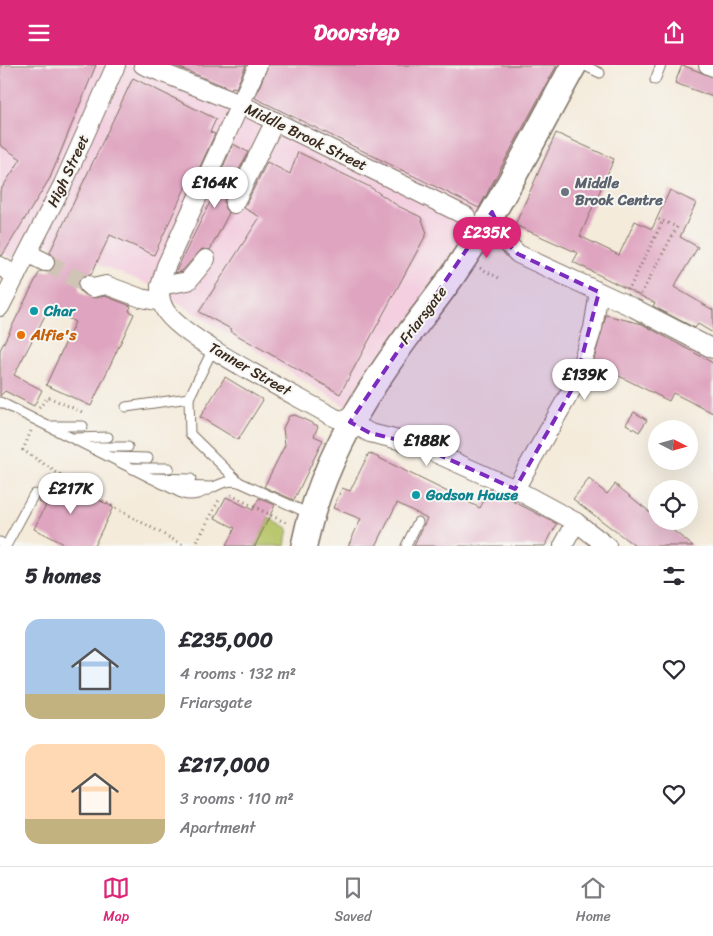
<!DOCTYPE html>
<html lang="en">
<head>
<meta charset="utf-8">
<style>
  :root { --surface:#fff; --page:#f7f7f7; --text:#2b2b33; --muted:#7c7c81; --line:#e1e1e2; --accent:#db2777 }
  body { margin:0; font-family:Sriracha,sans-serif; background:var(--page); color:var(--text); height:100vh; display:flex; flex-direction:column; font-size:19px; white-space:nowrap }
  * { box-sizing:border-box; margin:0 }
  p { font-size:16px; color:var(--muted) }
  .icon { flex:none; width:28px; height:28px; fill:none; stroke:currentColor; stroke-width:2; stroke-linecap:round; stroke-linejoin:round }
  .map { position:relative; height:481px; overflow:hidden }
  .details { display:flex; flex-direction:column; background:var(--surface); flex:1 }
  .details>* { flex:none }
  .needle { width:32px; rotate:96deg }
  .tools { position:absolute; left:648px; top:355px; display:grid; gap:10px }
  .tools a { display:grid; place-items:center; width:50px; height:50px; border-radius:50%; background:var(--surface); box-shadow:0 5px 20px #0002; font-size:25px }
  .price { position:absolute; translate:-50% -42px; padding:0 11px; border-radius:18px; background:#fff; color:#222; font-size:16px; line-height:32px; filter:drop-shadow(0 1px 2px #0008) }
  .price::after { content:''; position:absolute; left:50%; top:30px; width:15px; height:11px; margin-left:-8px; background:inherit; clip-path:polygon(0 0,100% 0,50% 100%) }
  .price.selected { background:var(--accent); color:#fff }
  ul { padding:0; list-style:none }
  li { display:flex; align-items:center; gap:15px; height:125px; padding:0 25px }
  li span { display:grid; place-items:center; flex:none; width:140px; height:100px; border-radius:15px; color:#555 }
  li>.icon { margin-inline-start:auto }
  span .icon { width:60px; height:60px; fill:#fffc; stroke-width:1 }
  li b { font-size:21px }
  h2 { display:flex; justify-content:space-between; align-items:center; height:60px; padding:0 25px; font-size:21px }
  header { display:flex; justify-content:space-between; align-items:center; height:65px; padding:0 25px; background:var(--accent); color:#fff; font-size:22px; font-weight:800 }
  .tabs { display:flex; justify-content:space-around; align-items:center; height:70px; border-top:1px solid var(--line); background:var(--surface); font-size:14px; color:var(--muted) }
  .tabs a { display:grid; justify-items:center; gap:2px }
  .tabs .selected { color:var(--accent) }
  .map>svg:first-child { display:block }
</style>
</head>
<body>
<header><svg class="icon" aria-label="menu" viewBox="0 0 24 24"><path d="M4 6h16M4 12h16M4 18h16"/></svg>Doorstep<svg class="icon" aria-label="share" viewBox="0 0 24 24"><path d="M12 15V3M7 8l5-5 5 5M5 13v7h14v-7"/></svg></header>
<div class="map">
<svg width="713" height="481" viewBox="0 0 713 481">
  <rect width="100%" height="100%" fill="#f6f6f2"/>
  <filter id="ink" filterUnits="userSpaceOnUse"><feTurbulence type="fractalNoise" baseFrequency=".02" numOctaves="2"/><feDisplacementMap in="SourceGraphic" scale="10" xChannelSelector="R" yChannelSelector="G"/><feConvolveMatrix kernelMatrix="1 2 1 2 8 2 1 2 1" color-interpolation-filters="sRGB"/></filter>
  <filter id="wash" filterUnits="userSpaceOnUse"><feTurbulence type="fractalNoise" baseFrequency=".0096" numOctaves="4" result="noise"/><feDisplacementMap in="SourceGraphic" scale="20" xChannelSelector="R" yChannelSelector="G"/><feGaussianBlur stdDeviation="1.12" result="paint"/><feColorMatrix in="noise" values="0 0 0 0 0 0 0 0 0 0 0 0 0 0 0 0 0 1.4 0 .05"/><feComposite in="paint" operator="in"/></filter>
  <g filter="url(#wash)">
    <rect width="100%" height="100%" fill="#f4ebdb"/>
    <path fill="#f3cfdf" d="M0 0H558L484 147 350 344 148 219 28 171 13 194 0 186Z"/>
    <path fill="#b4c264" stroke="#787641" d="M269 453 288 464 285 481H255Z"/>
    <g id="blocks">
      <g fill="#dfa5c0">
        <path d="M0 0H96L50 113 2 191 0 190V126L21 94 0 80Z"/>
        <path d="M173 0H246L236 23 232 22 231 24Z"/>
        <path d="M268 0H557L479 143 255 33Z"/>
        <path d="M682 0 713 12V32L675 18Z"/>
        <path d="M133 13 216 54 210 67 215 69 197 108 193 106 154 190 110 170 91 210 83 211 79 215V225L83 229 95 233 105 231 131 241 129 246 134 249 91 341 46 320 75 257 49 243 14 310 42 325 34 341 5 326 0 331V285L40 206H50L55 201 54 192 50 187Z"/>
        <path d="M556 68 614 94 580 171 596 179 619 190 635 156 652 164 670 125 696 138 680 172 698 182 674 222 713 245V268L698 259 695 263 653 241 655 238 573 197 578 188 515 160Z"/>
        <path d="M233 79 248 87 224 135 225 144 229 148 210 185 202 184 182 206 175 208 219 119 216 118Z"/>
        <path d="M298 87 370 122 398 141 421 152 427 168 340 329 230 266 231 264 199 247 260 152 244 143 267 97 290 109Z"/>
        <path d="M606 250 642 259 713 298V348L673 328 669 336 593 298Z"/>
        <path d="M225 312 263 335 238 375 200 352Z"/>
        <path d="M634 347 647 355 639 367 626 359Z"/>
        <path d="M295 350 318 361 314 371 323 375 294 435 264 422 285 380 283 363 289 351Z"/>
        <path d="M369 388 480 443 490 424 557 459 545 481H414L427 453 397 438 376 481H348L361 454 333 443 342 423 350 426Z"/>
        <path d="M50 411 113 442 94 481H67L34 464 46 440 38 436Z"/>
        <path d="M589 414 607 429 615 419 656 452V456H661L693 481H635L573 434Z"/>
        <path d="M226 432 253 445 259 433 275 440 255 481H226L235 463 215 453Z"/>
      </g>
    </g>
  </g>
  <g filter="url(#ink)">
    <use href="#blocks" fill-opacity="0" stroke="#7c6e60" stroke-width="1"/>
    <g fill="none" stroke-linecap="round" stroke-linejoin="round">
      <path stroke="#cfc4b5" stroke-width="18" stroke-dasharray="18 9" stroke-linecap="butt" d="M45 197 88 220"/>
      <defs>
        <g id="lane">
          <path d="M583 0 600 8"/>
          <path d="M655 15 661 0"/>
          <path d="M213 284 189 333 190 369 239 417"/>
          <path d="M0 337 183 429C204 435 218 412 239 417L310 449"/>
          <path d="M126 342 189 333"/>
          <path d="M50 361H83"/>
          <path d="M74 373 108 372"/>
          <path d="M92 382H128"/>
          <path d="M111 392 148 393"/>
          <path d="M132 403H169"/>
          <path d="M152 413 191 414"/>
          <path d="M168 421 213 422"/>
          <path d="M0 477 6 481 34 429"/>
          <path d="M406 481 418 457"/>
        </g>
        <g id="street">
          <path d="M143 0 240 39 466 151"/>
          <path d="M258 0 166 201C161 217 156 229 165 245 181 274 301 333 335 353L350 357 370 368 415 379 515 424 576 457 607 481"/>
          <path d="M708 0 713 2"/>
          <path d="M234 139 275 56"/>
          <path d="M492 147 507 178 518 189 634 243 713 284"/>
          <path d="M29 189 45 197"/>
          <path d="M0 201 16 211"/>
          <path d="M88 220 93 223 106 220 141 233 161 237"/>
          <path d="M160 221 188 216 206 194"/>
          <path d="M0 242 63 119 116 0"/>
          <path d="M515 424 575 319 593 263 599 227"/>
          <path d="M563 481 576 457"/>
        </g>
        <path id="secondary" d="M304 481C318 410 355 345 396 287 415 259 438 233 457 204 501 140 536 68 574 0"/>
      </defs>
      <use href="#lane" stroke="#7c6e60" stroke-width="11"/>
      <use href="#street" stroke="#7c6e60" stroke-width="20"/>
      <use href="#secondary" stroke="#7c6e60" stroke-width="28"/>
      <g stroke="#7c6e60" stroke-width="3" stroke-dasharray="1 4" stroke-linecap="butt">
        <path d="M480 203 499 213"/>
        <path d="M630 222 663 156"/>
        <path d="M641 229 677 162 658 154"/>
        <path d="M39 343 48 332 82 347"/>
        <path d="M31 366 23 385 84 426 185 481"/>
        <path d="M231 430 288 459"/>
        <path d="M195 481 220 433"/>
      </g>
      <use href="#lane" stroke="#fff" stroke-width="9"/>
      <use href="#street" stroke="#fff" stroke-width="18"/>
      <use href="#secondary" stroke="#fff" stroke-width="25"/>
    </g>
  </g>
  <path fill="#7b2cbf" fill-opacity="0.2" stroke="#7b2cbf" stroke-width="4" stroke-dasharray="10 6" stroke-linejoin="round" d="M492 147 507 178 518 189 599 227 575 319 515 424 415 379 370 368 350 357Z"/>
  <circle fill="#6b7280" stroke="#f6f6f2" stroke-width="2" cx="565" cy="127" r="5"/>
  <g fill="#0f9aa8" stroke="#f6f6f2" stroke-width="2">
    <circle cx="34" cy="246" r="5"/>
    <circle cx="416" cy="430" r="5"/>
  </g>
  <circle fill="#e8710a" stroke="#f6f6f2" stroke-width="2" cx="21" cy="270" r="5"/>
  <g text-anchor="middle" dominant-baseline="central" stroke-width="4" stroke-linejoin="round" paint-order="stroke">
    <g font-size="15" fill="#3b2a1e" stroke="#f6f6f2">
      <text transform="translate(306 72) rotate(26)">Middle Brook Street</text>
      <text transform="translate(68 106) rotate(-65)">High Street</text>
      <text transform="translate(423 250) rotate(-53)">Friarsgate</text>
      <text transform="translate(250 304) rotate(30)">Tanner Street</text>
    </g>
    <g font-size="15" font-weight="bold" fill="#5b616d" stroke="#f6f6f2" text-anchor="start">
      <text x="575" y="118">Middle<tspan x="575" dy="17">Brook Centre</tspan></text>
    </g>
    <g font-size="15" font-weight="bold" fill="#0d838f" stroke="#f6f6f2" text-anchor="start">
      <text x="44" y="246">Char</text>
      <text x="426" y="430">Godson House</text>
    </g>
    <g font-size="15" font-weight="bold" fill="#c56008" stroke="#f6f6f2" text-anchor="start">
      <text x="31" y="270">Alfie's</text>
    </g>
  </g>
</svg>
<div class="tools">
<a><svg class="needle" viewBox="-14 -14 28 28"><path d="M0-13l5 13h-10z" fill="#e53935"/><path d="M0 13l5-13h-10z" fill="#7c7c81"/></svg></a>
<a><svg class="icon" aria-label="locate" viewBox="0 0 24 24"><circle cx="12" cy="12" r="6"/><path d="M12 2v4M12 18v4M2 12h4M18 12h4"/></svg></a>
</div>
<b class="price" style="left:215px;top:144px">£164K</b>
<b class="price selected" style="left:487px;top:194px">£235K</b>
<b class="price" style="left:585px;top:336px">£139K</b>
<b class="price" style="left:427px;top:402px">£188K</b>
<b class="price" style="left:71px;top:450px">£217K</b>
</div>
<section class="details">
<h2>5 homes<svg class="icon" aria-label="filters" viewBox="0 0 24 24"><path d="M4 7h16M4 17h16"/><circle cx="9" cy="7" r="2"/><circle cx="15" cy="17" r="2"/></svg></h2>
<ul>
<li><span style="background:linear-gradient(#a9c7e8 75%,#c2b280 0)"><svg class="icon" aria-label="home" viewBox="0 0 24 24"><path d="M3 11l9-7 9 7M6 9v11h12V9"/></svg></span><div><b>£235,000</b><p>4 rooms · 132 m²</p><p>Friarsgate</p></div><svg class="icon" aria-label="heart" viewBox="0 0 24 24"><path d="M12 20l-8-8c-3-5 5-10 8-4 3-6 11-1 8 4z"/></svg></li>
<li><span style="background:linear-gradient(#ffd9b3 75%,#c2b280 0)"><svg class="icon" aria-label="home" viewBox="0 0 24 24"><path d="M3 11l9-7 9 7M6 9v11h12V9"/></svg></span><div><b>£217,000</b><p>3 rooms · 110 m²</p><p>Apartment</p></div><svg class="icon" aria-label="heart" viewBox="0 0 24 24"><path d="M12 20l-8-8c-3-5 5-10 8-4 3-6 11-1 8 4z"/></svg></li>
</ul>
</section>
<nav class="tabs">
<a class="selected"><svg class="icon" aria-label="map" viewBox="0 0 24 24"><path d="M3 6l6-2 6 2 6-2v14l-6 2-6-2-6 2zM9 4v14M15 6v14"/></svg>Map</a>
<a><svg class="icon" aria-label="saved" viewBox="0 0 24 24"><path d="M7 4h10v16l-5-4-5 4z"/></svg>Saved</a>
<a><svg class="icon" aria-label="home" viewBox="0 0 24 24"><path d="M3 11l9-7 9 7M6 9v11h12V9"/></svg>Home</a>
</nav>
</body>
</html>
